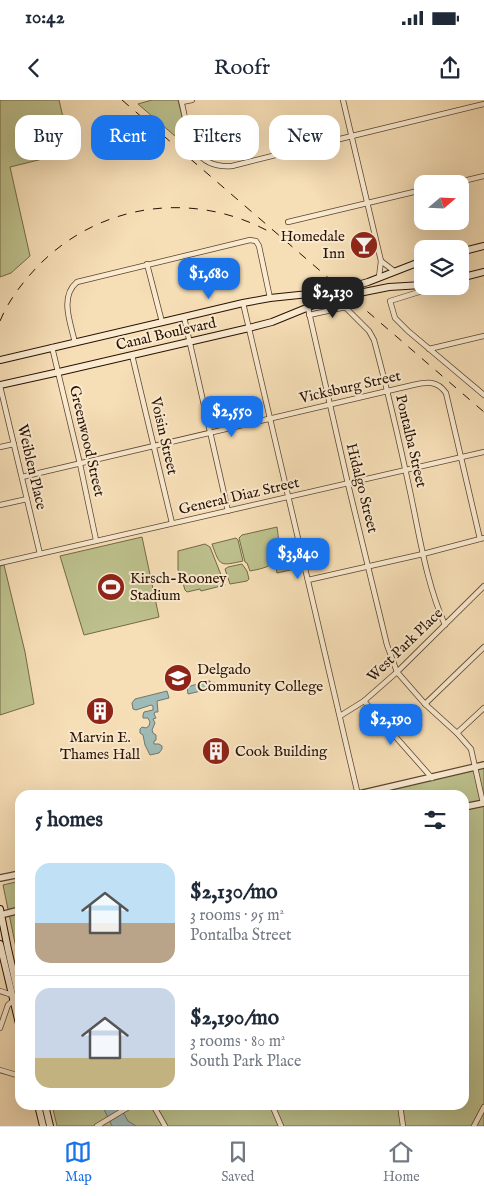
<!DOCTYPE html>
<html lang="en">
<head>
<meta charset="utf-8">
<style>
  :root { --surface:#fff; --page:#f2f2f3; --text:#1f2937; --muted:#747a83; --line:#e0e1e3; --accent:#1a73e8 }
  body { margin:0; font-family:"IM FELL English",serif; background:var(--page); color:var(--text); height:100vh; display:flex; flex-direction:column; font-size:19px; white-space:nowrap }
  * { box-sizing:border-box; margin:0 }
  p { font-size:16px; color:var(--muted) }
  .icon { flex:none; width:28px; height:28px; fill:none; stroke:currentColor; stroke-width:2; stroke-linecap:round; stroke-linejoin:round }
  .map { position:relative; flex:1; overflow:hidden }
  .panel { position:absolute; left:15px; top:690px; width:454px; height:320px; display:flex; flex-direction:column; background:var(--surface); border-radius:15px; box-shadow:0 5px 20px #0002 }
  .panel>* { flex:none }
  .banner { position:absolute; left:15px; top:15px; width:455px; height:45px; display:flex; gap:10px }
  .needle { width:32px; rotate:71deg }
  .fabs { position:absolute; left:414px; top:75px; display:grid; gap:10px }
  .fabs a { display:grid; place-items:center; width:55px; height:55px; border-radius:10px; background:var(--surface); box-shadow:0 5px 20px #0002; font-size:25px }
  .price { position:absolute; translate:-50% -42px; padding:0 11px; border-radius:10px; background:var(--accent); color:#fff; font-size:16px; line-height:32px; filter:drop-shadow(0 1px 2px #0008) }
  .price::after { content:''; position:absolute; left:50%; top:30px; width:15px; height:11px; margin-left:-8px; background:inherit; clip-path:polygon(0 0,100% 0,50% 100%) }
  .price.current { background:#222; color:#fff }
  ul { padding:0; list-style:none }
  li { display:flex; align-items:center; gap:15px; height:125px; padding:0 20px }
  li+li { border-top:1px solid var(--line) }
  li span { display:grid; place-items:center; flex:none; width:140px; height:100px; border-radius:15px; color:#555 }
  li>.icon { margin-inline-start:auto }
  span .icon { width:60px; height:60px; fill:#fffc; stroke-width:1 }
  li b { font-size:21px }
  h2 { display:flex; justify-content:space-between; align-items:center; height:60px; padding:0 20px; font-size:21px }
  .tag { padding:0 18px; border-radius:15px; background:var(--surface); box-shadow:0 5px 20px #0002; font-size:18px; line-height:45px }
  .tag.current { background:var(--accent); color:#fff }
  .status { display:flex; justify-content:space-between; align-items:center; height:35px; padding:0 25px; background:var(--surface); direction:ltr }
  .status svg { height:14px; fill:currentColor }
  header { display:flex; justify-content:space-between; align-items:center; height:65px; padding:0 20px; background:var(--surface); font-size:22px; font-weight:600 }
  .tabs { display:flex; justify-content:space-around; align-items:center; height:70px; border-top:1px solid var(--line); background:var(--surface); font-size:14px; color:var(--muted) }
  .tabs a { display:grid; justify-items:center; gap:2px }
  .tabs .current { color:var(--accent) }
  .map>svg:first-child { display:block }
</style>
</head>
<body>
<div class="status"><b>10:42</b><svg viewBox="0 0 49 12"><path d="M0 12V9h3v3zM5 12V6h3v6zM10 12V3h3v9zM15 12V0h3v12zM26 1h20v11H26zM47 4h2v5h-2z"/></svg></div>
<header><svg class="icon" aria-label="back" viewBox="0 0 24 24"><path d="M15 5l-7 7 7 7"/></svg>Roofr<svg class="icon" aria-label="share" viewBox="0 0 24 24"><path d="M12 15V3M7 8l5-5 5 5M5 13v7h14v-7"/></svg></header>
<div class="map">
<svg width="484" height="1026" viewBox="0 0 484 1026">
  <rect width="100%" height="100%" fill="#f6deb6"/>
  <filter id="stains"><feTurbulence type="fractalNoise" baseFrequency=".004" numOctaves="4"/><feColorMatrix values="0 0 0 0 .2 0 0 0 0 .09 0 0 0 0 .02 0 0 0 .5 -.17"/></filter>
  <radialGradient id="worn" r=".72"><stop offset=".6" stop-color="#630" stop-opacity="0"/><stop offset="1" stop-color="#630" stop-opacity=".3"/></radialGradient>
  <g fill="#bdc18d" stroke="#746948">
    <path d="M0 0H59L71 52 10 67 30 156 11 173 0 177Z"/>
    <path d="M152 0H178L190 49 138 4Z"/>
    <path d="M277 427C279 441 282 460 266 467 261 469 255 470 250 471L247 463 245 462 239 438 242 435Z"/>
    <path d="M142 437 159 517 84 535 60 456Z"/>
    <path d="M236 438 238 440 243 461C220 466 220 467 212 444Z"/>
    <path d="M205 444 210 447 225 485 201 491 200 489 187 492 185 490 180 473 178 470V451Z"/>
    <path d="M293 458 295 469 277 473 275 462Z"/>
    <path d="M242 464 247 471 249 479 247 481 230 484 225 469 228 467Z"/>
    <path d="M4 465 25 552 34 604 0 615V466Z"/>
    <path d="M484 665V1026H57L52 1005H464V695H363Z"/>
    <path d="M20 781V867L3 785Z"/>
  </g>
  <g fill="#9fbbb7" stroke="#70776f">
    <path d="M208 581H210L211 583H215V585L210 589 188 594 187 587Z"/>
    <path d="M167 591 169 598 157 601 158 612H155L154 614 156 618 153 619 155 623 152 630 153 633 156 635V640L154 641V644H159L162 646V649L159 653 150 655 145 645 143 635 140 633V629L142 627 146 628 149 626 150 622 148 618H143V615L144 612 153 610V606L151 605 136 610 133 609 132 603 135 599Z"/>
    <path d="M102 1005H119L128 1021 136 1026H112Z"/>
  </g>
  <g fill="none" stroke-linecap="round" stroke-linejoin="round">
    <defs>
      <g id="minor">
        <path d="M181 0C189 31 189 69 232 66L352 36 484 4"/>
        <path d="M343 0 381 161 379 177"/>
        <path d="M182 2 192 0"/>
        <path d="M451 84 484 76"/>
        <path d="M288 122 422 90"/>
        <path d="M381 161 394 171"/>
        <path d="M147 164 162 222"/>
        <path d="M424 186 419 192 390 201 395 218 408 231 484 295"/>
        <path d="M243 203 358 695"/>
        <path d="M308 208 348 384 387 545 397 572 425 604 457 633 471 649 483 703"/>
        <path d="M309 215 341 208H346L369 231 374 240C388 292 400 344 411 396 420 439 427 485 445 525"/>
        <path d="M184 217 228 411"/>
        <path d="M75 243C71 224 59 197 77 182L250 140 256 141 259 146 270 198"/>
        <path d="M52 247 80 364 96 440"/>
        <path d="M429 249 484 236"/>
        <path d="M132 255 172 423"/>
        <path d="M0 286 40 454"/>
        <path d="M0 347 14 344"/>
        <path d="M22 377 413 285C427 282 437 280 446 293L480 439"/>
        <path d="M0 405 27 399"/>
        <path d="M0 463 484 352"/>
        <path d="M308 480 423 454 484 438"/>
        <path d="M364 601 432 678"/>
        <path d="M425 604 484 547"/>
        <path d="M340 616 364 601 397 572 484 486"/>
        <path d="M457 633 484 608"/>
        <path d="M0 891 12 895"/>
        <path d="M0 928 8 905 15 899"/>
        <path d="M0 970 20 976"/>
        <path d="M153 1005 165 1026"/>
        <path d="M272 1005 281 1026"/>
        <path d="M400 1005 403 1026"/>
        <path d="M97 1026 132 1005"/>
        <path d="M474 1026 484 1007"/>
      </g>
      <g id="tertiary">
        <path d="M355 695 484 665"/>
        <path d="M464 707 484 703"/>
        <path d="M0 778 20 774"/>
        <path d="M0 815 20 810"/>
      </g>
      <g id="secondary">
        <path d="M460 152 484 146"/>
        <path d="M460 178 484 172"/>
        <path d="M0 260 184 217 243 203 270 198 328 192 351 187 368 182 422 161"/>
        <path d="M0 285 59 272 249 228 272 222 326 200 344 196 389 187 422 185"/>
        <path d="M0 809 8 849 20 902"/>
        <path d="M0 844 20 928"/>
        <path d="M38 1005 43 1026"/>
        <path d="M45 1005 50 1026"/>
      </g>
    </defs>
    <use href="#minor" stroke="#5d442f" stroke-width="6"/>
    <use href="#tertiary" stroke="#5d442f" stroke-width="8"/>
    <use href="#secondary" stroke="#2a1102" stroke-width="8"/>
    <use href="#minor" stroke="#f9ead0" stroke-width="4.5"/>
    <use href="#tertiary" stroke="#f9ead0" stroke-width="5.5"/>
    <use href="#secondary" stroke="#f9ead0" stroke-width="6"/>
    <g stroke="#2a1102" stroke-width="1" stroke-dasharray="9 9" stroke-linecap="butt">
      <path d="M122 0 484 312"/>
      <path d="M0 221C9 199 25 179 42 162 103 103 193 91 268 131"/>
    </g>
  </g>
  <defs>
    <symbol id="bar-disc" viewBox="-11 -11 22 22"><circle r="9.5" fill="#8f2418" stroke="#f9ead0"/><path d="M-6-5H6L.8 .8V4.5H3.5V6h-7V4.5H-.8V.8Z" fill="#fff"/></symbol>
    <symbol id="stadium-disc" viewBox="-11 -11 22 22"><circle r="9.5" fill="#8f2418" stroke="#f9ead0"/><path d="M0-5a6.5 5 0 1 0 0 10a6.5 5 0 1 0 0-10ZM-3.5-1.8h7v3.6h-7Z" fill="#fff"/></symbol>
    <symbol id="university-disc" viewBox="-11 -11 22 22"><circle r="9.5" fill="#8f2418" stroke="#f9ead0"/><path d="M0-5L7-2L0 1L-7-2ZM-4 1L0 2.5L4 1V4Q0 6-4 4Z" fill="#fff"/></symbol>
    <symbol id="building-disc" viewBox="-11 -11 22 22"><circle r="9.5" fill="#8f2418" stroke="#f9ead0"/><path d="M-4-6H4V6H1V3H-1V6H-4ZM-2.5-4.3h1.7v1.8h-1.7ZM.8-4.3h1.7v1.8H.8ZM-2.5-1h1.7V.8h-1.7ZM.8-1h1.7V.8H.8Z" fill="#fff"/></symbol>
  </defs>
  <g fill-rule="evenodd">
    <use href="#bar-disc" x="348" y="129" width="32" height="32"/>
    <use href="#stadium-disc" x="95" y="471" width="32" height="32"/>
    <use href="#university-disc" x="162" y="562" width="32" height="32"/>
    <use href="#building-disc" x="84" y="595" width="32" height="32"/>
    <use href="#building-disc" x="200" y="635" width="32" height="32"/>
  </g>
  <g text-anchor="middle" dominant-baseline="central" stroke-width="4" stroke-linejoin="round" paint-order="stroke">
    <g font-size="15" fill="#2a1102" stroke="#f9ead0" text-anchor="start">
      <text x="345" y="136" text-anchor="end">Homedale<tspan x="345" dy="17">Inn</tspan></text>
      <text x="130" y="478">Kirsch-Rooney<tspan x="130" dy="17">Stadium</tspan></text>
      <text x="197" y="569">Delgado<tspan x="197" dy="17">Community College</tspan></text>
      <text x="100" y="637" text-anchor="middle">Marvin E.<tspan x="100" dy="17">Thames Hall</tspan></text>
      <text x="235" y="651">Cook Building</text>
    </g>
    <g font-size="15" fill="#2a1102" stroke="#f9ead0">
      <text transform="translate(166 234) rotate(-13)">Canal Boulevard</text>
      <text transform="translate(350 287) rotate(-13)">Vicksburg Street</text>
      <text transform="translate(164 336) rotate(77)">Voisin Street</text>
      <text transform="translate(87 341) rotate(77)">Greenwood Street</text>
      <text transform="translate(411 341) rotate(77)">Pontalba Street</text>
      <text transform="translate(32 367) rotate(77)">Weiblen Place</text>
      <text transform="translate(362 388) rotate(76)">Hidalgo Street</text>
      <text transform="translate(239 396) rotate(-13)">General Diaz Street</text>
      <text transform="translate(405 545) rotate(-44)">West Park Place</text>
    </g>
  </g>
  <rect width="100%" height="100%" filter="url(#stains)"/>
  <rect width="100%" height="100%" fill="url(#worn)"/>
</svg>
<div class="fabs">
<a><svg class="needle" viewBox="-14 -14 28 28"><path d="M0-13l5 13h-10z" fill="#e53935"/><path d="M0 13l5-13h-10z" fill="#747a83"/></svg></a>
<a><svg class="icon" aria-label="layers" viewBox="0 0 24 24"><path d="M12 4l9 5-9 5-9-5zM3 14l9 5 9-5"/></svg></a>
</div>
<b class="price" style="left:209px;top:200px">$1,680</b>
<b class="price current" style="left:333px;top:219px">$2,130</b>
<b class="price" style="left:232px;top:338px">$2,550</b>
<b class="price" style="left:298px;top:480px">$3,840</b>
<b class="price" style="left:391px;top:646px">$2,190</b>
<div class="banner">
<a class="tag">Buy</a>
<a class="tag current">Rent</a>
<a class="tag">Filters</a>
<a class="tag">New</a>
</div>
<section class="panel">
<h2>5 homes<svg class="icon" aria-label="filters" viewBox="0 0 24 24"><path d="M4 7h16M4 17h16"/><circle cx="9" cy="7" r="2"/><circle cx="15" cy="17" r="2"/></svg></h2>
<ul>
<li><span style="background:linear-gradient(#bfe0f5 60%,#b9a48a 0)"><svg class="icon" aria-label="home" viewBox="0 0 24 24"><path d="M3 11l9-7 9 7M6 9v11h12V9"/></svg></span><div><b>$2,130/mo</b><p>3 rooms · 95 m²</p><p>Pontalba Street</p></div></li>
<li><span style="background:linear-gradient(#c9d6e8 70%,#c2b280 0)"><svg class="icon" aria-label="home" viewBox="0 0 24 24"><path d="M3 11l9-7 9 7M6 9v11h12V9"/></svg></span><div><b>$2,190/mo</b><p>3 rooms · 80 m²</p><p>South Park Place</p></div></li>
</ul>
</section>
</div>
<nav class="tabs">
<a class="current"><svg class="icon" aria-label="map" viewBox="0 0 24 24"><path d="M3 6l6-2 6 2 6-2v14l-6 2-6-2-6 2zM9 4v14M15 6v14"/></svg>Map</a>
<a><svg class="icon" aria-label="saved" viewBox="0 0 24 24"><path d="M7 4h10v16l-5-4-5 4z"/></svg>Saved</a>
<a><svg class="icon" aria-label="home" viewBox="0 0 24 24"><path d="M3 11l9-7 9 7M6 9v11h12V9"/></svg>Home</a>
</nav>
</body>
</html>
